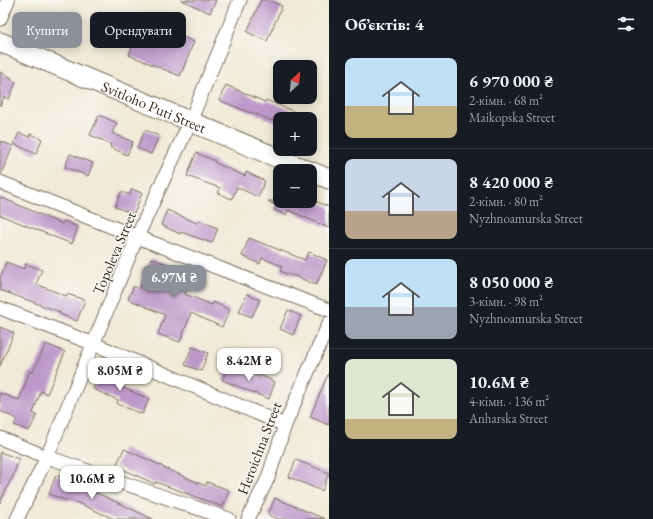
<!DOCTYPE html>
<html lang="uk">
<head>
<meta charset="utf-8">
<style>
  :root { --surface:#171b24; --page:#242831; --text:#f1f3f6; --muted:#9ea1a6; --line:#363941; --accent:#8c9099 }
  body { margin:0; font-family:"EB Garamond",serif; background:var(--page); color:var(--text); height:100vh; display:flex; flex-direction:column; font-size:15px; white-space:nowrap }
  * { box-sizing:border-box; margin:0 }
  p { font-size:13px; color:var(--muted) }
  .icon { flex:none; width:22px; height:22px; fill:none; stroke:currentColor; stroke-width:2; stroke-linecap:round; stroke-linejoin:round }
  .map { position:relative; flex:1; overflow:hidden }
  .panel { display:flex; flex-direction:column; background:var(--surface); width:324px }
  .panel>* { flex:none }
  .top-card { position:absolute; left:12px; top:12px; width:257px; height:36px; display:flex; gap:8px }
  .needle { width:26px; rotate:26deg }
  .controls { position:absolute; left:273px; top:60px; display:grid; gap:8px }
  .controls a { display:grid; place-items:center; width:44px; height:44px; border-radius:8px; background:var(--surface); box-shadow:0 2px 10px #0003; font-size:20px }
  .price { position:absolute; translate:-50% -34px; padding:0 9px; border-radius:8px; background:#fff; color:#222; font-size:13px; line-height:26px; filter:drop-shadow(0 1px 2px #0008) }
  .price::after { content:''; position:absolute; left:50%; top:24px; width:12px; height:9px; margin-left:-6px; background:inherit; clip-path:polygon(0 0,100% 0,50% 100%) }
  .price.active { background:var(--accent); color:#fff }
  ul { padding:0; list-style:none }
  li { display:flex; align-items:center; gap:12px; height:100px; padding:0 16px }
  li+li { border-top:1px solid var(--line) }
  li span { display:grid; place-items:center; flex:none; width:112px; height:80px; border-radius:8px; color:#555 }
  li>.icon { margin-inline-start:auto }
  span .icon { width:48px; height:48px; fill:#fffc; stroke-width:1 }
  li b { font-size:17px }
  h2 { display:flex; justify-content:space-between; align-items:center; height:48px; padding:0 16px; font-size:17px }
  .tag { padding:0 14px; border-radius:8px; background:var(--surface); box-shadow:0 2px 10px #0003; font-size:14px; line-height:36px }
  .tag.active { background:var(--accent); color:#fff }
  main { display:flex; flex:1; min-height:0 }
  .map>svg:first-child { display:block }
</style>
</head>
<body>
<main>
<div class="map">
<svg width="329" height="519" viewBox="0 0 329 519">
  <rect width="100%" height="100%" fill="#f6f6f2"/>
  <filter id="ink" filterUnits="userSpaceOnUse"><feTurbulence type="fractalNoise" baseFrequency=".025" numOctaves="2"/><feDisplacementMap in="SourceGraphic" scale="8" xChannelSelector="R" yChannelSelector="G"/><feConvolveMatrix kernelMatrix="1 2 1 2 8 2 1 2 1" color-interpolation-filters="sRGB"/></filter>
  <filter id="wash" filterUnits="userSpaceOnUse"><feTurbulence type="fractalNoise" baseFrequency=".012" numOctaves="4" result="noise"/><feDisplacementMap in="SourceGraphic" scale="16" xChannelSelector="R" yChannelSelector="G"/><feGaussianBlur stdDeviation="0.9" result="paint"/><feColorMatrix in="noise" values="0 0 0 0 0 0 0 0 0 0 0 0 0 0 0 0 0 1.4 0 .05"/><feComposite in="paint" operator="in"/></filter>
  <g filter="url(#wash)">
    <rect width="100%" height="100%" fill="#f0ead6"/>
    <g id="blocks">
      <g fill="#be98ca">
        <path d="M181 0H216L210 13Z"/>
        <path d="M261 0H268L282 6 267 41 247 32Z"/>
        <path d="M50 13 53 23 42 26 40 16Z"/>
        <path d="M143 20 194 42 180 76 129 55Z"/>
        <path d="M0 72 12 78 11 80 16 82 9 99 4 97 0 106Z"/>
        <path d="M226 85 265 102 266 100 312 119H280V124L251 112V113L219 100Z"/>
        <path d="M99 115 117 123 112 133 133 142 127 155 110 147 111 144 90 135Z"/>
        <path d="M145 130 159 136 151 154 137 148Z"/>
        <path d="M19 133 29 137 30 134 42 139 36 154 14 144Z"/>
        <path d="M0 141 13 146 1 174H0Z"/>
        <path d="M196 153 215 161V163L245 176 246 172 265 181 258 197 237 187 232 199 218 193 220 188 187 176Z"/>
        <path d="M70 154 93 163 88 176 65 167Z"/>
        <path d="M132 189 142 193 134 214 115 207 121 192 130 195Z"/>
        <path d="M0 197 62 224 63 221 78 227 72 244 0 215Z"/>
        <path d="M268 201H315L329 207V228L288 210 286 215 274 210 276 205Z"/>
        <path d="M167 210 197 223 198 220 218 228 212 243 181 232 180 234 161 225Z"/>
        <path d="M249 238 305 260 309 252 327 260 316 285 293 275 292 276 280 271 282 266 262 258 260 264 242 256Z"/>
        <path d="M151 258 178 268 179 266 194 272 185 294 212 305 213 302 230 310 222 327 191 313 180 342 158 334 165 315 128 299 134 286 139 289Z"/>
        <path d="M6 262 24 269 26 264 42 270 36 284 66 296 67 294 85 300 77 321 60 314V312L0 290V278Z"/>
        <path d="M247 294 260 300 252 317 239 312Z"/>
        <path d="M288 310 301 316 293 335 280 329Z"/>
        <path d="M0 327 14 333 0 366Z"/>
        <path d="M46 344 65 352 47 394 41 391 33 413 37 415 29 431 14 425 17 419 0 411V393L19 400 30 371 33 372Z"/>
        <path d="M192 347 208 353 201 371 185 365Z"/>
        <path d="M229 365 259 377 260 375 275 382 269 399 222 380Z"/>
        <path d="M102 369 125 379 121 387 149 399 142 414 117 404 118 400 93 389Z"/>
        <path d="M329 372V425L310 417Z"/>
        <path d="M124 449 162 466V467L206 486 207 482 229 490 223 507 156 482 155 484 116 466Z"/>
        <path d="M0 452 19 459 12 479H11L0 503Z"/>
        <path d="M296 460 329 473 322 491 289 477Z"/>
        <path d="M56 475 75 483 153 519H114L69 499 68 501 49 494Z"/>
        <path d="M275 498 325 519H278L268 515Z"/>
      </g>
    </g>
  </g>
  <g filter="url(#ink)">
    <use href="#blocks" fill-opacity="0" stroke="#7a6d5e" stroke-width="1"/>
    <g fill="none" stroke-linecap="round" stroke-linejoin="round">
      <defs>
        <g id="minor">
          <path d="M0 19 8 0"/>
          <path d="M0 182 137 237 329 310"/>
          <path d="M0 308 94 344 285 425"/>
          <path d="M0 438 47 457 229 519"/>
          <path d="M17 519 47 457 137 237 190 122 240 0"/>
          <path d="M248 519 268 478 285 425 329 323"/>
        </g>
        <g id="secondary">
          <path id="s1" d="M0 42 309 171"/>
          <path d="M310 171 329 179"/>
        </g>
      </defs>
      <use href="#minor" stroke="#7a6d5e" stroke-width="15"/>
      <use href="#secondary" stroke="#7a6d5e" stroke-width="21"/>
      <use href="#minor" stroke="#fff" stroke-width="13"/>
      <use href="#secondary" stroke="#fff" stroke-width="19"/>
    </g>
  </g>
  <g text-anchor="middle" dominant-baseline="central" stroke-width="3" stroke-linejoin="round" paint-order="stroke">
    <g font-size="15" fill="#3b2a1e" stroke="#f6f6f2">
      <text stroke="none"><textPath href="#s1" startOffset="167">Svitloho Puti Street</textPath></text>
      <text transform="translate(114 253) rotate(-67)">Topoleva Street</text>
      <text transform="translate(259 448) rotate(-69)">Heroichna Street</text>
    </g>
  </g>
</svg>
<div class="controls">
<a><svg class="needle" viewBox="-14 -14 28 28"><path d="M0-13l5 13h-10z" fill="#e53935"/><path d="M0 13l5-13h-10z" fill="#9ea1a6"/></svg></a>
<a>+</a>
<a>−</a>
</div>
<b class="price active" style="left:174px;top:299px">6.97M ₴</b>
<b class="price" style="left:249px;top:382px">8.42M ₴</b>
<b class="price" style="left:120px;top:392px">8.05M ₴</b>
<b class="price" style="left:92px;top:500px">10.6M ₴</b>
<div class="top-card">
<a class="tag active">Купити</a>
<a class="tag">Орендувати</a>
</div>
</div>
<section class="panel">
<h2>Об’єктів: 4<svg class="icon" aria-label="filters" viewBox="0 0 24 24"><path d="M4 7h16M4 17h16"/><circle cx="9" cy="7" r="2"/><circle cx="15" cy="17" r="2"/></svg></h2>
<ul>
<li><span style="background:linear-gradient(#bfe0f5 60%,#c2b280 0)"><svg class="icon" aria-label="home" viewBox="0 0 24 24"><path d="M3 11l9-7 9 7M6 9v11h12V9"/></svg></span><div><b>6 970 000 ₴</b><p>2-кімн. · 68 m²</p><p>Maikopska Street</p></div></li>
<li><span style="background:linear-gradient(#c9d6e8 65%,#b9a48a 0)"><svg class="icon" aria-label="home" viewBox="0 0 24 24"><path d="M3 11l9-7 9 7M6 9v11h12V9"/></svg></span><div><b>8 420 000 ₴</b><p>2-кімн. · 80 m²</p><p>Nyzhnoamurska Street</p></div></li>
<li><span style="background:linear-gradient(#bfe0f5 60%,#9aa5b1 0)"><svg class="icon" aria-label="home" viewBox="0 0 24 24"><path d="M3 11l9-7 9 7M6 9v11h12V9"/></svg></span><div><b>8 050 000 ₴</b><p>3-кімн. · 98 m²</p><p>Nyzhnoamurska Street</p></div></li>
<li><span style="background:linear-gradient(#dfe7d0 75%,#c2b280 0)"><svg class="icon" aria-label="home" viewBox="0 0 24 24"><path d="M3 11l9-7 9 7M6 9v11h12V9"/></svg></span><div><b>10.6M ₴</b><p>4-кімн. · 136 m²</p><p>Anharska Street</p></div></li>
</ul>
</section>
</main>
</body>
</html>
